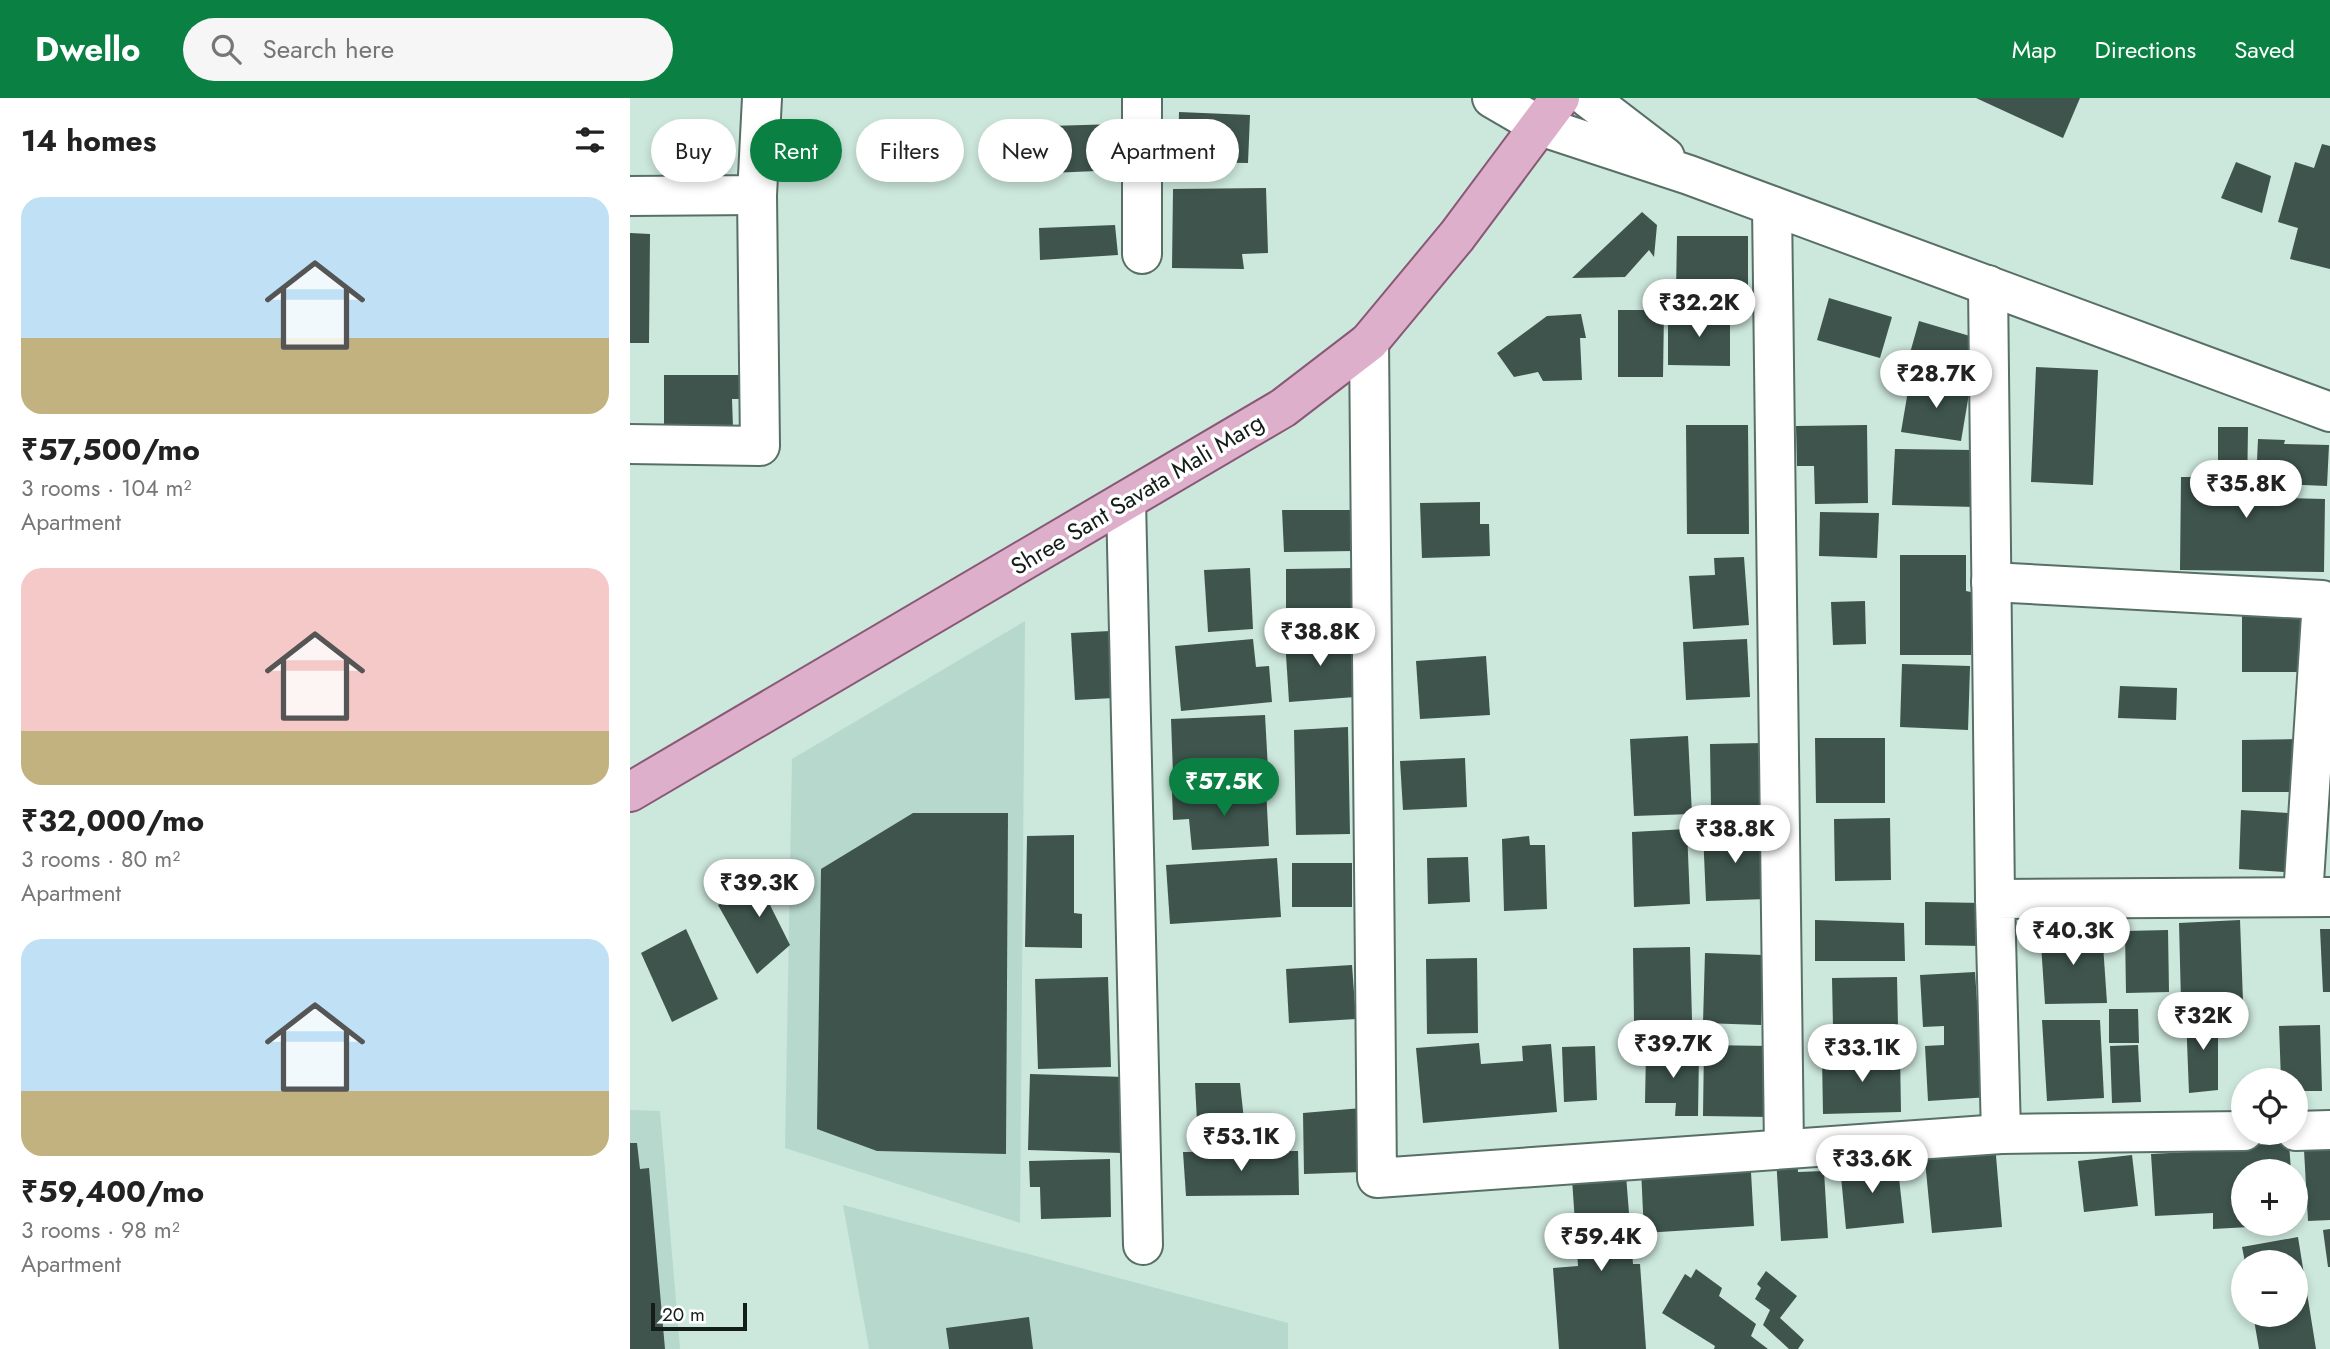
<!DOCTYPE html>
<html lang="en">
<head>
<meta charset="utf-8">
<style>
  :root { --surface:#fff; --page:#f6f6f6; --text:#222; --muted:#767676; --accent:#0b8043 }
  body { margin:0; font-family:Jost,sans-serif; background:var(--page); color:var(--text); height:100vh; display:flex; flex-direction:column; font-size:26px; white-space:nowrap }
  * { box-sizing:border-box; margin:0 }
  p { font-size:23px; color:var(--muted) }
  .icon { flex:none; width:38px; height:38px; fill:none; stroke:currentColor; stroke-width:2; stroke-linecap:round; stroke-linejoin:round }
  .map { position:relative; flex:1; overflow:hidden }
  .details { display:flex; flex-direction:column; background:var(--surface); width:630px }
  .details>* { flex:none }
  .banner { position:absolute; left:21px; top:21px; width:665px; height:63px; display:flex; gap:14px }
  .buttons { position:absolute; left:1601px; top:970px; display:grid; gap:14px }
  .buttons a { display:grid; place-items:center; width:77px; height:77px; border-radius:50%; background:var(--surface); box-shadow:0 4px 10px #0003; font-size:35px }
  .scale { position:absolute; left:21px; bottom:18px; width:96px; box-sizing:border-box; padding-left:7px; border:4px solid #131d19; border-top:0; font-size:19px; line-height:24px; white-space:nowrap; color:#131d19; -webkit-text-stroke:5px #fff; paint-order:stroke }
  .price { position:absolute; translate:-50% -60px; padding:0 16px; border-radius:24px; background:#fff; color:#222; font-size:23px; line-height:46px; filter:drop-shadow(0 2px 4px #0008) }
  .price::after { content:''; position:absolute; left:50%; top:42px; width:21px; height:16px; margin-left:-10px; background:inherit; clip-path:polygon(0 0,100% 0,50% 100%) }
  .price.active { background:var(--accent); color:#fff }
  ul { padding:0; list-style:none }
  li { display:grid; align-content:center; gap:14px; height:371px; padding:0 21px }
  li span { display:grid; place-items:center; height:217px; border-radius:21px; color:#555 }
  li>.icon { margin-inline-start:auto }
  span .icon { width:126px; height:126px; fill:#fffc; stroke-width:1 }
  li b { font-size:30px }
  h2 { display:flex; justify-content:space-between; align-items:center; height:84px; padding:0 21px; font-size:30px }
  .pill { padding:0 24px; border-radius:32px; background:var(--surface); box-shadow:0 4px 10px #0003; font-size:24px; line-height:63px }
  .pill.active { background:var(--accent); color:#fff }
  header { display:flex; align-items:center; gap:42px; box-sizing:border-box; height:98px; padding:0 35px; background:var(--accent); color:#fff }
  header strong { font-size:33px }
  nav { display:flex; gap:38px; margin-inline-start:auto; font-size:24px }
  .search { width:490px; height:63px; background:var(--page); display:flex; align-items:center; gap:18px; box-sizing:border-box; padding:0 24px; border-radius:38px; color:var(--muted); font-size:26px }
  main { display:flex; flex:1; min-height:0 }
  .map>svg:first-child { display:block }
</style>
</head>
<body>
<header>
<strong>Dwello</strong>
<div class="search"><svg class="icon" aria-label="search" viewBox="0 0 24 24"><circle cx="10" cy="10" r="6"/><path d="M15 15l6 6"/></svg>Search here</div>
<nav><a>Map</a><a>Directions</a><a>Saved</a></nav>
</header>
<main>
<section class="details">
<h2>14 homes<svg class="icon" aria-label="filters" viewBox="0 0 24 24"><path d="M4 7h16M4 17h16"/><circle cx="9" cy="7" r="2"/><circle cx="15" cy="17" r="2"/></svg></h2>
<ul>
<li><span style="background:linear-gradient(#bfe0f5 65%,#c2b280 0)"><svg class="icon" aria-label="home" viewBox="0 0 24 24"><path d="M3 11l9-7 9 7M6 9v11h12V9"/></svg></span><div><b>₹57,500/mo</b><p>3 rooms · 104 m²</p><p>Apartment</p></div></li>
<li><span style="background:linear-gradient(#f6c9c9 75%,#c2b280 0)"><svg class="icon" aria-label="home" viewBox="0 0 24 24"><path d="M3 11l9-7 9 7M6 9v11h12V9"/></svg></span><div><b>₹32,000/mo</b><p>3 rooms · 80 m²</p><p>Apartment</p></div></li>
<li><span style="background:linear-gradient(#bfe0f5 70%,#c2b280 0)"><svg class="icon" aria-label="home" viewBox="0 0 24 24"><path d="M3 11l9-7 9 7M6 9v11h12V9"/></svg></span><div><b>₹59,400/mo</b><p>3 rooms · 98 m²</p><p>Apartment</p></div></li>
</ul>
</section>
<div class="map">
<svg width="1700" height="1251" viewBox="0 0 1700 1251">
  <rect width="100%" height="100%" fill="#cce7dc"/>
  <g fill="#b7d9cd">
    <path d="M395 523 390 1125 155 1050 162 661Z"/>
    <path d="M0 1012 30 1013 50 1251H0Z"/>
    <path d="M213 1107 658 1225V1251H239Z"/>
  </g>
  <g fill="#3e544c">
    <path d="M1346 0H1450L1433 40Z"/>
    <path d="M549 14 620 17 618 65 548 64Z"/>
    <path d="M487 26 490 72 420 75V28Z"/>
    <path d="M1692 46 1700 48V171L1660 161 1668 130 1648 124 1665 64 1684 70Z"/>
    <path d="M1606 64 1641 78 1632 115 1591 100Z"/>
    <path d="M636 90 638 155 612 156 614 171 542 170 543 91Z"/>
    <path d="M1012 114 1027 127 1024 159 1019 152 995 179 942 180Z"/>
    <path d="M485 127 488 157 410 162 409 130Z"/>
    <path d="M0 135 20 136 19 245H0Z"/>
    <path d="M1047 138H1118V195H1046Z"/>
    <path d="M1199 200 1262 219 1250 260 1187 242Z"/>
    <path d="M988 212H1034L1033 279H988Z"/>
    <path d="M1038 214H1100V268L1038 267Z"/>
    <path d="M951 216 956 240H950L952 282 913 283 908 274 884 279 867 255 917 218Z"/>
    <path d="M1289 223 1350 241 1340 274 1280 255Z"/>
    <path d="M1406 269 1468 272 1463 387 1401 384Z"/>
    <path d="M34 277H116L117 301H102L103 330H34Z"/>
    <path d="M1280 281 1340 290 1331 343 1271 334Z"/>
    <path d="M1056 327H1118L1119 436H1057Z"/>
    <path d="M1237 327 1238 405 1185 406 1184 368H1167L1166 328Z"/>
    <path d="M1588 329H1618L1617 399 1695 401 1694 474 1550 472 1551 379H1588Z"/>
    <path d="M1628 341 1655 342 1654 346 1699 347 1697 388 1626 385Z"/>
    <path d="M1265 351 1344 352 1346 409 1262 407Z"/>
    <path d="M850 404V426H859L860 458 792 460 790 405Z"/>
    <path d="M652 412H724L725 453 654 454Z"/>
    <path d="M1190 414 1249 415 1247 460 1189 458Z"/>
    <path d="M1270 457H1336V493L1341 494V557H1270Z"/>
    <path d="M1114 459 1119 527 1063 531 1059 478 1085 477 1084 460Z"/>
    <path d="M620 470 623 531 578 534 574 472Z"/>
    <path d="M727 470V525H656V471Z"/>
    <path d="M1235 503 1236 546 1203 547 1201 504Z"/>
    <path d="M1612 516 1684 517V574H1612Z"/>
    <path d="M480 533 484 600 445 602 441 535Z"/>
    <path d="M721 537 725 599 659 604 655 541Z"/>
    <path d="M623 541 626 569 639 568 642 604 551 613 545 548Z"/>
    <path d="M1117 541 1120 599 1056 602 1053 544Z"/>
    <path d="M856 558 860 617 790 621 786 563Z"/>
    <path d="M1272 566 1340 568 1338 632 1270 629Z"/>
    <path d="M1490 588 1547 590 1546 622 1488 620Z"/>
    <path d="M635 617 638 671 543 676 541 621Z"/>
    <path d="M718 629 720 736 666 737 664 632Z"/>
    <path d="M1058 638 1062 716 1004 718 1000 641Z"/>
    <path d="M1185 640H1255V705H1186Z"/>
    <path d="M1672 641V694H1612V642Z"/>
    <path d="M1133 645 1135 721 1112 722V709H1081L1080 646Z"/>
    <path d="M835 660 837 709 773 712 770 663Z"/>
    <path d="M636 691 639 748 562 752 559 721 543 722 542 694Z"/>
    <path d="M1611 712 1673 716 1671 775 1609 771Z"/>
    <path d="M283 715H378L376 1056 247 1053 187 1031 191 771Z"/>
    <path d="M1260 720 1261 782 1205 783 1204 721Z"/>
    <path d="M1057 731 1060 806 1004 809 1002 734Z"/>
    <path d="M1135 732 1137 801 1076 803 1073 734Z"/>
    <path d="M444 737V815L452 816V850L395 849 397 738Z"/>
    <path d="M899 738 900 747H915L917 811 874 813 872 741Z"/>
    <path d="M838 759 840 804 798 806 797 760Z"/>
    <path d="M647 760 651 819 540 826 536 767Z"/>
    <rect x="662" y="765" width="60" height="44"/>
    <path d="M157 769 166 789 139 805 160 847 127 876 88 807Z"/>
    <path d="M1295 804 1354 805 1353 848 1295 847Z"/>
    <path d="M1185 822 1274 825 1275 863H1185Z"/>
    <path d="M1610 822 1613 903 1551 904 1549 825Z"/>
    <path d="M56 831 88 901 42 924 11 855Z"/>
    <path d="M1410 831 1472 832 1477 905 1415 906Z"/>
    <path d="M1690 831H1700V894H1693Z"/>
    <path d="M1538 832 1539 894 1496 895 1495 833Z"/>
    <path d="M1060 849 1062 922 1004 923 1003 850Z"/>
    <path d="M1075 855 1133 857 1131 927 1073 925Z"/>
    <path d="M847 860 848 935 797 936 796 861Z"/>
    <path d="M722 867 726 921 659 925 656 871Z"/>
    <path d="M1345 874 1349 933 1360 999 1298 1003 1295 948 1314 947V928L1293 929 1290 877Z"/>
    <path d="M478 879 481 969 408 971 405 881Z"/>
    <path d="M1267 879 1268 928 1203 929 1202 880Z"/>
    <path d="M1479 911H1508L1509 945H1479Z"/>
    <path d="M1588 915V992L1559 995 1556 917Z"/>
    <path d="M1412 922H1470L1474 1000 1417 1003Z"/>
    <path d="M1690 927 1692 993H1666V982H1651L1649 928Z"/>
    <path d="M849 945 851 966 893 963 892 948 921 946 927 1014 793 1025 786 950Z"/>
    <path d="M1074 947 1140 948 1139 1019 1073 1018Z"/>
    <path d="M1508 947 1511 1004 1482 1005 1480 948Z"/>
    <path d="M965 948 967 1002 934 1004 932 949Z"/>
    <path d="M1016 953 1069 954 1068 1018H1045L1046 1005H1015Z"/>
    <path d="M1270 956 1271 1014 1193 1016 1192 959Z"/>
    <path d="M400 976 494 979 492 1055 398 1052Z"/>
    <path d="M565 985H610L614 1022 567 1024Z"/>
    <path d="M732 1010V1074L674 1076 673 1015Z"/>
    <path d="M0 1045H7L10 1071 19 1070 35 1251H0Z"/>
    <path d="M1659 1045 1661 1073H1614V1125H1655V1127L1583 1131V1115L1525 1118 1521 1056 1579 1053 1578 1049Z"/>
    <path d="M1365 1046 1372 1129 1302 1135 1294 1052Z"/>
    <path d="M1700 1051V1122L1678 1123 1674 1052Z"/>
    <path d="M668 1053 669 1097 556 1098 553 1054Z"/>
    <path d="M1502 1057 1508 1108 1454 1114 1448 1063Z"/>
    <path d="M1167 1058 1168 1074 1194 1073 1198 1140 1151 1143 1146 1059Z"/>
    <path d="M480 1061 481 1119 411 1121 410 1089H400L399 1063Z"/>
    <path d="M1267 1062 1274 1125 1216 1131 1210 1068Z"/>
    <path d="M1054 1069V1078L1121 1074 1124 1128 1014 1135 1011 1071Z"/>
    <path d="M996 1077 1003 1166H1010L1016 1251H929L923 1170 948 1168 942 1081Z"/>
    <path d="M1700 1131V1169H1698L1693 1132Z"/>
    <path d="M1668 1139 1686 1251H1629L1623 1216H1666V1164H1615L1612 1149Z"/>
    <path d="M1066 1171 1092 1190 1089 1198 1126 1226 1121 1238 1138 1251H1084L1085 1248 1032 1215 1055 1176 1061 1180Z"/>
    <path d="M1136 1173 1167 1198 1150 1220 1174 1242 1168 1251H1159L1133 1227 1140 1212 1125 1201 1131 1190 1127 1186Z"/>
    <path d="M399 1219 403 1251H319L316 1230Z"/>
  </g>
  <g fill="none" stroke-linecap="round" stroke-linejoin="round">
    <defs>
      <g id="minor">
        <path d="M512 0V156"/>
        <path d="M0 98 127 97 132 0"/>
        <path d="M1142 108 1154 1051"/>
        <path d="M1358 187 1365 801"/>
        <path d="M739 244 747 1080 1371 1036"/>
        <path d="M0 346 130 348 127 97"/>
        <path d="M496 403 513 1147"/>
        <path d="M1361 484 1692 502 1673 799"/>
        <path d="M1614 1033 1371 1036 1365 801 1700 799"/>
        <path d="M1666 1033 1700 1032"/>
      </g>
      <g id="secondary">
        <path d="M862 0 910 28 1059 77 1700 314"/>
        <path d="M958 0 1035 59"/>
      </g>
      <path id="primary" d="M0 694 653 310 739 244 827 138 930 0"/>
    </defs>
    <use href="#minor" stroke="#586f66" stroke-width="42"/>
    <use href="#secondary" stroke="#586f66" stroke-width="42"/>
    <use href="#primary" stroke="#885975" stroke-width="42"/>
    <use href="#minor" stroke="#fff" stroke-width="38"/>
    <use href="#secondary" stroke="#fff" stroke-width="38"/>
    <use href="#primary" stroke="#ddafca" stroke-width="38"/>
  </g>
  <g text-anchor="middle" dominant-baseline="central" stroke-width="7" stroke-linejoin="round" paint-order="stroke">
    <g font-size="24" fill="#131d19" stroke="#fff">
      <text transform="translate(507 396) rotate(-31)">Shree Sant Savata Mali Marg</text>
    </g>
  </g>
</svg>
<div class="buttons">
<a><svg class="icon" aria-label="locate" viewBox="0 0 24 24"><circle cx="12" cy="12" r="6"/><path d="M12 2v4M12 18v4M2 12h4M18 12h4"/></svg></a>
<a>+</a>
<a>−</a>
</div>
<div class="scale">20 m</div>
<b class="price" style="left:1069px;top:241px">₹32.2K</b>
<b class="price" style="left:1306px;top:312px">₹28.7K</b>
<b class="price" style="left:1616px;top:422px">₹35.8K</b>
<b class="price" style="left:690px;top:570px">₹38.8K</b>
<b class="price active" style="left:594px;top:720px">₹57.5K</b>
<b class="price" style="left:1105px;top:767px">₹38.8K</b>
<b class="price" style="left:129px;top:821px">₹39.3K</b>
<b class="price" style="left:1443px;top:869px">₹40.3K</b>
<b class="price" style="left:1573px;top:954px">₹32K</b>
<b class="price" style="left:1043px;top:982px">₹39.7K</b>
<b class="price" style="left:1232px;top:986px">₹33.1K</b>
<b class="price" style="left:611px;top:1075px">₹53.1K</b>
<b class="price" style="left:1242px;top:1097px">₹33.6K</b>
<b class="price" style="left:971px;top:1175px">₹59.4K</b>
<div class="banner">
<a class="pill">Buy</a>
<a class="pill active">Rent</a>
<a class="pill">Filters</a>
<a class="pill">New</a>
<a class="pill">Apartment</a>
</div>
</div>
</main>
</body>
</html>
